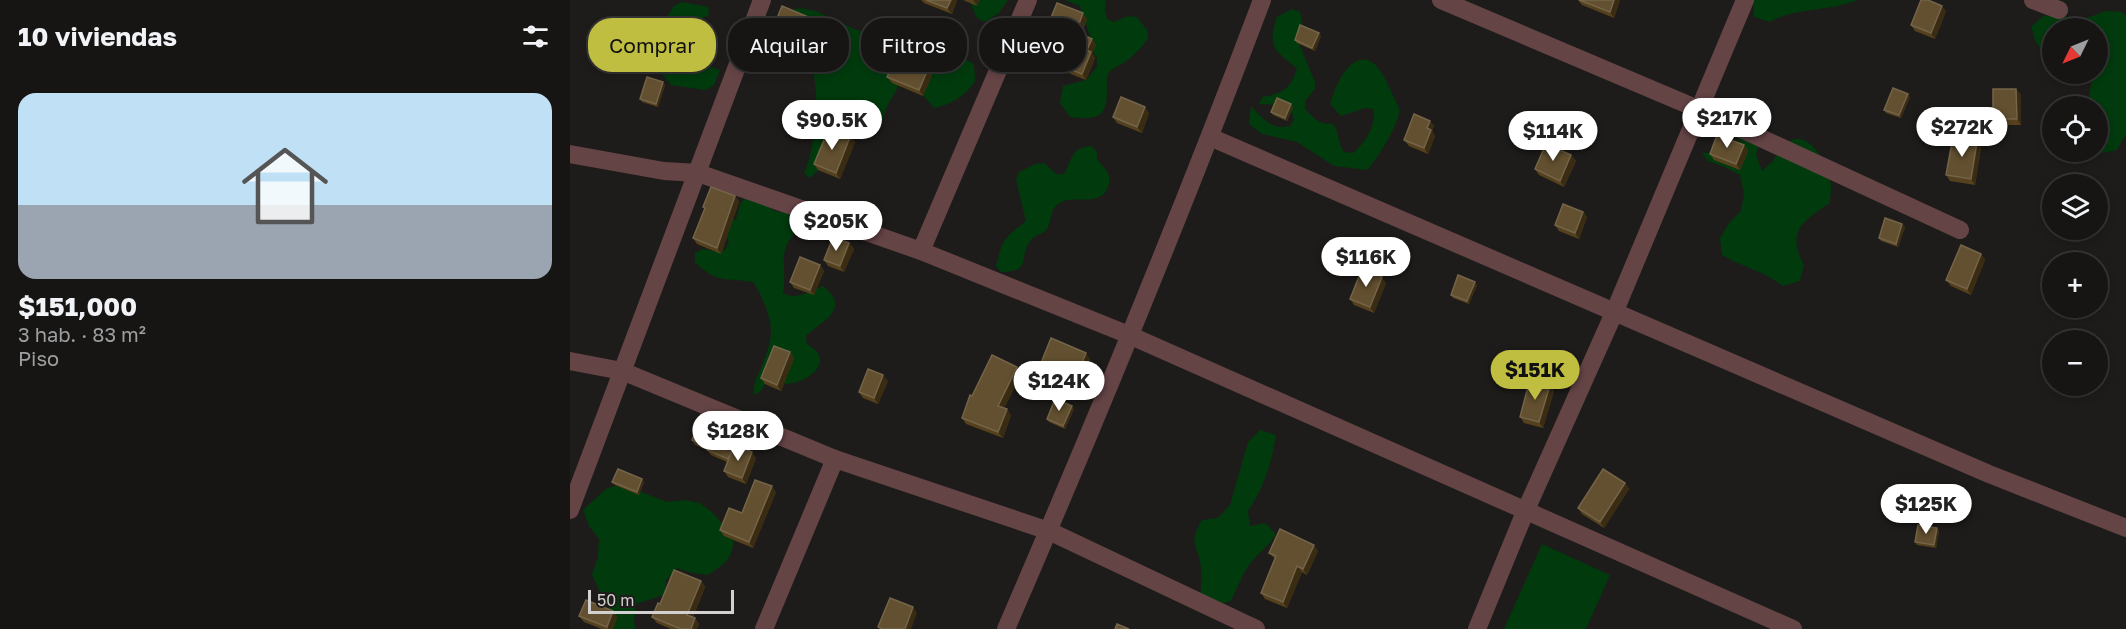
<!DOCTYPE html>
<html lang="es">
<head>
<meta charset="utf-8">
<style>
  :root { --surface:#161514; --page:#1f1e1d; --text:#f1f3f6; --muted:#9e9fa0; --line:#353434; --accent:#c0be40 }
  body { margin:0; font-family:"Golos Text",sans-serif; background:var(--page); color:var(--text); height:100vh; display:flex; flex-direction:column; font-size:22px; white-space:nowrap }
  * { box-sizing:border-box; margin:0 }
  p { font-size:20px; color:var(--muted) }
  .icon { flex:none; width:33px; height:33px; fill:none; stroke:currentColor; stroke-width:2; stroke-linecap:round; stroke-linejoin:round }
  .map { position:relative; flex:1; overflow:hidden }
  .details { display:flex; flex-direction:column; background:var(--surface); width:570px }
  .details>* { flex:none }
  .guide { position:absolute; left:18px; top:18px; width:570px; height:54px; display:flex; gap:12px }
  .needle { width:39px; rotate:227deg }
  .tools { position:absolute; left:1472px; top:18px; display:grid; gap:12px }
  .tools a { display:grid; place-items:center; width:66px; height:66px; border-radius:50%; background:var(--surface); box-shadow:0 3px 9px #0003,0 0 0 2px var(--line); font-size:30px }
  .scale { position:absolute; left:18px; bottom:15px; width:146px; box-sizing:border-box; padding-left:6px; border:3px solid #d3d1d0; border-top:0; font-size:16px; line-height:21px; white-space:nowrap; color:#d3d1d0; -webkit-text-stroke:4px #1e1c1a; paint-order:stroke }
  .price { position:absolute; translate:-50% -51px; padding:0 14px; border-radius:21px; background:#fff; color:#222; font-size:20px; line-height:39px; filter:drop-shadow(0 2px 3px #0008) }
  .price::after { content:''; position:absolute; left:50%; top:36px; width:18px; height:14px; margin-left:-9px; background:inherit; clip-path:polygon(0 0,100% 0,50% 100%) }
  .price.active { background:var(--accent); color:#111 }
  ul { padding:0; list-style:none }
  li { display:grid; align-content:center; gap:12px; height:318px; padding:0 18px }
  li span { display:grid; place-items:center; height:186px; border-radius:18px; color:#555 }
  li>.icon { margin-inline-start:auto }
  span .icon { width:108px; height:108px; fill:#fffc; stroke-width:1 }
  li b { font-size:26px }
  h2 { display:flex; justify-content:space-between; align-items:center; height:72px; padding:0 18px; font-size:26px }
  .pill { padding:0 21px; border-radius:24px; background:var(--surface); box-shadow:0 3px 9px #0003,0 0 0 2px var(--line); font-size:21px; line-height:54px }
  .pill.active { background:var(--accent); color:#111 }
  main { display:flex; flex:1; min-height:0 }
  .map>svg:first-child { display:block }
</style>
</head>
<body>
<main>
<section class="details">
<h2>10 viviendas<svg class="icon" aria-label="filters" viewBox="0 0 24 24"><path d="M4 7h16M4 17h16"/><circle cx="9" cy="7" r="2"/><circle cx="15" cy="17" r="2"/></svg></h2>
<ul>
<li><span style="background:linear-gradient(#bfe0f5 60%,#9aa5b1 0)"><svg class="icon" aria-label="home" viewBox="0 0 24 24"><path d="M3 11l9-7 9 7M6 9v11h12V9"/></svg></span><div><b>$151,000</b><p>3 hab. · 83 m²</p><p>Piso</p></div></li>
</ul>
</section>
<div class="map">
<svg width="1556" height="629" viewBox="0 0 1556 629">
  <rect width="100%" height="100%" fill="#1e1c1a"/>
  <g fill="#003a0d">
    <path d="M399 0H438L429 13 415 22 407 18Z"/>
    <path d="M495 0H536L535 10 537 19 544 22 558 16 567 17 577 30 578 39C572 47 565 54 558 60 552 65 543 67 539 73 536 78 537 82 537 87 538 118 528 120 500 117L490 103 493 86 516 80 527 67V58L522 51 519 33 510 6Z"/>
    <path d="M1183 0H1287C1259 12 1227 7 1200 22L1184 17Z"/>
    <path d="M112 2 138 7 139 15 123 23 107 38C120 75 123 58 150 70L144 85 136 90 101 85 91 72 90 63 75 45 77 36 90 27 104 6Z"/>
    <path d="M229 8 246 11 284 29 348 50 372 62 397 60 404 64 405 81C396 96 380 105 364 108L353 95 328 81 327 89 317 106 310 128 295 138 270 140 252 167 240 178 234 173C244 154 246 116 246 94 246 85 243 76 244 66 244 55 253 47 255 36L249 29 218 11Z"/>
    <path d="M722 9 730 12 733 28 730 46 745 82V89L735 101V109C744 118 749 125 763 124 770 132 767 143 774 152L783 153C795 143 807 125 803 109L795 108 771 116 760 104C771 66 797 35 819 87 822 94 827 102 829 109 831 122 806 161 797 170L764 166 727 142 692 134 679 124 681 106C692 118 703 131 720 126L724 119 721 110 705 105 689 104 692 97C712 94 722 88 727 68 704 50 697 47 707 17Z"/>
    <path d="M1535 11 1552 12 1556 16V134L1547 150 1531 153 1527 149V106H1518L1522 77 1517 74H1527V28H1482V60L1466 43 1461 27 1473 16 1489 14 1504 19 1520 17Z"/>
    <path d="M1169 122 1185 125 1190 140 1186 155 1192 171 1203 161 1212 145C1216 143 1221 140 1225 139 1245 136 1261 172 1261 188 1261 193 1260 198 1260 203 1233 221 1216 231 1234 265L1230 281 1213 286C1194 271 1172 267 1152 255L1150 238 1159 223 1171 211 1174 194 1170 175 1155 167 1138 161 1132 153 1177 152 1167 138Z"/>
    <path d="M521 146 527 152V160C535 168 543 175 538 187 530 210 500 191 486 206 480 212 482 219 478 227 475 235 465 234 461 240 447 258 464 271 431 272L426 266C433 239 433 239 456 221L446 179 449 172 465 164 474 163 486 174H494C503 159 500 148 521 146Z"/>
    <path d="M175 198C182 200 189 202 195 205 204 210 206 214 217 211 225 216 228 221 228 230 205 253 218 265 213 293 226 301 240 291 253 286 282 309 252 321 236 336L237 344C268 361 237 384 215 384L200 366C197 378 196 390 184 395 183 384 187 377 191 368 202 341 205 330 194 303 191 295 188 289 183 282 155 277 148 285 125 262V253L133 249 148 252 155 250 159 242 155 234 157 217 166 220 170 204Z"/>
    <path d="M690 430 706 435C702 462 694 487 678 511L680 526 695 523 706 534C698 548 693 548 684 559 673 571 668 586 661 601L646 605 630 599C631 589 632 579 631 570 630 545 616 546 632 520L648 518 660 505 678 442Z"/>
    <path d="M51 484 97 502 114 500 130 503 142 512 164 537C162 560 157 562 138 575L122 573 107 568 96 580V594L66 604 64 623 66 629H29L37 621 39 604 29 590 22 575 28 557 29 539 19 526 13 510 36 489Z"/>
    <path d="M972 544 1040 575 1016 629H934Z"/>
  </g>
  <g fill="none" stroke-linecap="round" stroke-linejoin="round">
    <g stroke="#654446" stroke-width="18">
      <path d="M871 0 1128 109 1390 230"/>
      <path d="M1463 0 1489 10"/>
      <path d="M640 137 1419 474 1556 528"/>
      <path d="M0 154 94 171 128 173 351 251 559 335 1223 629"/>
      <path d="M351 251 458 0"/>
      <path d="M0 361 52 371 265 459 479 531 686 629"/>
      <path d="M0 510 192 0"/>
      <path d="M194 629 265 459"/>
      <path d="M436 629C526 421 612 212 692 0"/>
      <path d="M907 629 955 512 1044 313 1175 0"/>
    </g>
  </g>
  <g fill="#55411d">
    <path d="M351 0H387L382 14 354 3Z"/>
    <path d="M393 0H409L407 6Z"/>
    <path d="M1008 0H1050L1044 18 1012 5Z"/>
    <path d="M1376 11 1365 39 1345 31 1341 25Z"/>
    <path d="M517 19 511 35 522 39 526 45 522 53 525 58 516 80 478 65 474 59 487 27 484 26 480 20Z"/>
    <path d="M135 25 139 31 134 52 110 47 106 41Z"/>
    <path d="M254 28 244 54 206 39 201 33Z"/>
    <path d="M44 35 38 56 20 50 18 47Z"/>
    <path d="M751 36 745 51 727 43 725 40Z"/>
    <path d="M358 69 362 75 353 96 322 83 317 77Z"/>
    <path d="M95 85 88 107 72 102 70 99Z"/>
    <path d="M1446 89 1451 95V125H1428L1423 119Z"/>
    <path d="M1340 97 1331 118 1316 113 1314 110Z"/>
    <path d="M723 107 717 121 703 115 701 112Z"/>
    <path d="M579 113 572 133 547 123 543 117Z"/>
    <path d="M860 121 864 126 862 131 865 136 858 154 839 146 834 140Z"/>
    <path d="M285 142 270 179 248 170 244 164Z"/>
    <path d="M1407 142 1411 148 1405 185 1380 181 1376 175Z"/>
    <path d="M1174 145 1178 151 1170 170 1144 160 1140 154Z"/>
    <path d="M1001 155 1006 161 994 187 969 175 965 169Z"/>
    <path d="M165 196 169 202 151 254 127 244 123 238 135 210 133 207Z"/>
    <path d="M1013 212 1017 217 1009 239 989 231 985 225Z"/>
    <path d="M1332 224 1335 227 1328 247 1311 241 1309 238Z"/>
    <path d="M279 243 284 249 274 272 258 266 254 260Z"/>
    <path d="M1411 254 1415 260 1401 295 1381 286 1376 280Z"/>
    <path d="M250 265 254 271 244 295 224 288 220 282Z"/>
    <path d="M816 283 804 313 784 305 780 299Z"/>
    <path d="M907 285 899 304 883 298 881 295Z"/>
    <path d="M220 352 224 358 211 391 195 384 191 378Z"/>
    <path d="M520 359 510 383 475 368 471 363Z"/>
    <path d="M452 373 434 408 441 415 433 438 396 424 392 418 402 396Z"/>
    <path d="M318 381 308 404 293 398 289 392Z"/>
    <path d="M980 385 984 391 973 428 954 423 950 417Z"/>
    <path d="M504 409 495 429 479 422 477 419Z"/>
    <path d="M148 429 146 433 169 445 168 447 186 458 176 484 158 477 154 471 157 462 141 455 137 450 125 445 122 440Z"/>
    <path d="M72 479 74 482 69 495 45 485 42 482Z"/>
    <path d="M1055 483 1059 489 1034 528 1012 514 1008 508Z"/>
    <path d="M206 492 183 548 154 536 150 530 172 513Z"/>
    <path d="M1369 531 1366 548 1347 545 1345 542Z"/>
    <path d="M748 551 737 575 732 572 717 608 695 599 691 593 705 559 699 553Z"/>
    <path d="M131 581 135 587 123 617 125 618 129 624 127 629H101L87 623 82 617 90 604Z"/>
    <path d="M43 611 47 617 43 629H32L14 622 9 616Z"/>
  </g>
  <g fill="#3a2c13">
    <path d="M381 0H387L382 14 377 8Z"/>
    <path d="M403 0H409L407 6Z"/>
    <path d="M1044 0H1050L1044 18 1040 12Z"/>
    <path d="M1372 6 1376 11 1365 39 1361 33Z"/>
    <path d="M513 13 517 19 509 38 506 32Z"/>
    <path d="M250 22 254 28 244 54 240 49Z"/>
    <path d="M135 25 139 31 134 52 130 46Z"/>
    <path d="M42 32 44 35 38 56 36 53Z"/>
    <path d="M749 33 751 36 745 51 742 48Z"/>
    <path d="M522 39 526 45 522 53 525 58 516 80 512 74 517 50Z"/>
    <path d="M358 69 362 75 353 96 349 90Z"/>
    <path d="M93 82 95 85 88 107 86 104Z"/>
    <path d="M1446 89 1451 95V125L1447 119Z"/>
    <path d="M1338 94 1340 97 1331 118 1329 115Z"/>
    <path d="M721 104 723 107 717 121 715 118Z"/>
    <path d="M575 107 579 113 572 133 567 127Z"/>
    <path d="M860 121 864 126 862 131 865 136 858 154 854 148 857 128Z"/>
    <path d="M280 137 285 142 270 179 266 173Z"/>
    <path d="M1407 142 1411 148 1405 185 1401 179Z"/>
    <path d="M1174 145 1178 151 1170 170 1166 164Z"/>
    <path d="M1001 155 1006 161 994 187 990 181Z"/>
    <path d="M165 196 169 202 151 254 147 248Z"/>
    <path d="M1013 212 1017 217 1009 239 1005 233Z"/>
    <path d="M1332 224 1335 227 1328 247 1326 244Z"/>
    <path d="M279 243 284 249 274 272 270 266Z"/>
    <path d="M1411 254 1415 260 1401 295 1397 289Z"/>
    <path d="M250 265 254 271 244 295 240 290Z"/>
    <path d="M812 277 816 283 804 313 800 307Z"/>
    <path d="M905 282 907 285 899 304 897 301Z"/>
    <path d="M220 352 224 358 211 391 207 385Z"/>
    <path d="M516 353 520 359 510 383 506 377Z"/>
    <path d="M447 367 452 373 432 412 428 406Z"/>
    <path d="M313 375 318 381 308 404 304 398Z"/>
    <path d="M980 385 984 391 973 428 969 422Z"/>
    <path d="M502 406 504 409 495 429 493 426Z"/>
    <path d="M437 409 441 415 433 438 428 432Z"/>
    <path d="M145 425 148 429 145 436 142 431Z"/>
    <path d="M182 452 186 458 176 484 172 478Z"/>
    <path d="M72 479 74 482 69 495 67 492Z"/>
    <path d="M1055 483 1059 489 1034 528 1030 522Z"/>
    <path d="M202 486 206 492 183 548 179 542Z"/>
    <path d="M1367 528 1369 531 1366 548 1364 545Z"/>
    <path d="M744 545 748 551 737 575 733 569Z"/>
    <path d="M727 566 732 572 717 608 713 602Z"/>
    <path d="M131 581 135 587 121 621 117 615Z"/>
    <path d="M343 607 347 613 341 629H335Z"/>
    <path d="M43 611 47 617 43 629H39L37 627Z"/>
    <path d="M125 618 129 624 127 629H121Z"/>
  </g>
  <g fill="#635030" stroke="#746449" stroke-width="1.5">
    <path d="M356 0H381L377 8Z"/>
    <path d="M1009 0H1044L1040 12Z"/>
    <path d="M1351 0H1358L1372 6 1361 33 1341 25Z"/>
    <path d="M487 3 513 13 506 32 522 39 517 50 521 52 512 74 474 59 488 23 480 20Z"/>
    <path d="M212 6 250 22 240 49 201 33Z"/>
    <path d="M110 19 135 25 130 46 106 41Z"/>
    <path d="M730 25 749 33 742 48 725 40Z"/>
    <path d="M24 27 42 32 36 53 18 47Z"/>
    <path d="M326 56 358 69 349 90 317 77Z"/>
    <path d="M77 77 93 82 86 104 70 99Z"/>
    <path d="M1323 88 1338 94 1329 115 1314 110Z"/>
    <path d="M1423 89H1446L1447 119H1423Z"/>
    <path d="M551 97 575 107 567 127 543 117Z"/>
    <path d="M707 98 721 104 715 118 701 112Z"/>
    <path d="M844 114 860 121 857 128 861 130 854 148 834 140Z"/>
    <path d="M259 128 280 137 266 173 244 164Z"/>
    <path d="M1147 135 1174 145 1166 164 1140 154Z"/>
    <path d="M1383 137 1407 142 1401 179 1376 175Z"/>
    <path d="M976 144 1001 155 990 181 965 169Z"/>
    <path d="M141 187 165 196 147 248 123 238 135 208 133 207Z"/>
    <path d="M993 204 1013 212 1005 233 985 225Z"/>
    <path d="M1315 218 1332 224 1326 244 1309 238Z"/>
    <path d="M263 237 279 243 270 266 254 260Z"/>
    <path d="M1391 245 1411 254 1397 289 1376 280Z"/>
    <path d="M230 257 250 265 240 290 220 282Z"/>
    <path d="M792 269 812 277 800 307 780 299Z"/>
    <path d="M888 275 905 282 897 301 881 295Z"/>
    <path d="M481 338 516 353 506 377 471 363Z"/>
    <path d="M204 346 220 352 207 385 191 378Z"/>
    <path d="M422 355 447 367 428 406 437 409 428 432 392 418 400 395 402 396Z"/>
    <path d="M298 369 313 375 304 398 289 392Z"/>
    <path d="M960 379 980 385 969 422 950 417Z"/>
    <path d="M485 399 502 406 493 426 477 419Z"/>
    <path d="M130 419 145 425 142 431 166 441 158 459 137 450 139 447 122 440Z"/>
    <path d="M164 445 182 452 172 478 154 471Z"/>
    <path d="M48 469 72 479 67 492 42 482Z"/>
    <path d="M1033 469 1055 483 1030 522 1008 508Z"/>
    <path d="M185 480 202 486 179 542 150 530 159 508 172 513Z"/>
    <path d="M1348 525 1367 528 1364 545 1345 542Z"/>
    <path d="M710 529 744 545 733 569 727 566 713 602 691 593 706 556 699 553Z"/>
    <path d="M104 570 131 581 117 615 125 618 121 629H111L82 617 88 603 90 604Z"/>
    <path d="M320 598 343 607 335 629H312L308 627Z"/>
    <path d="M16 600 43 611 37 627 9 616Z"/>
    <path d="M547 624 559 629H545Z"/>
  </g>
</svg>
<div class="tools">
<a><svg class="needle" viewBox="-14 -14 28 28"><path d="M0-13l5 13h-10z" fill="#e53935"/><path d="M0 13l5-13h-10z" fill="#9e9fa0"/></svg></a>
<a><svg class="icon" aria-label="locate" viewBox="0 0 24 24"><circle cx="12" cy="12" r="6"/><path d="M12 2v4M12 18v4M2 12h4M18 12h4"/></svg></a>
<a><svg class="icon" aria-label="layers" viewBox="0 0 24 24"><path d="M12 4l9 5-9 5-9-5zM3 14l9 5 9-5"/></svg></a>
<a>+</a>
<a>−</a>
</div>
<div class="scale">50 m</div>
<b class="price" style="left:1157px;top:149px">$217K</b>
<b class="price" style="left:262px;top:151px">$90.5K</b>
<b class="price" style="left:1392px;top:158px">$272K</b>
<b class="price" style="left:983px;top:162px">$114K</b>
<b class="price" style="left:266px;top:252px">$205K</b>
<b class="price" style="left:796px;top:288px">$116K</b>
<b class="price active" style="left:965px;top:401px">$151K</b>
<b class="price" style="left:489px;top:412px">$124K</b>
<b class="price" style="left:168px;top:462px">$128K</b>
<b class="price" style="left:1356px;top:535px">$125K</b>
<div class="guide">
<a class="pill active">Comprar</a>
<a class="pill">Alquilar</a>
<a class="pill">Filtros</a>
<a class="pill">Nuevo</a>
</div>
</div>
</main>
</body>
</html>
